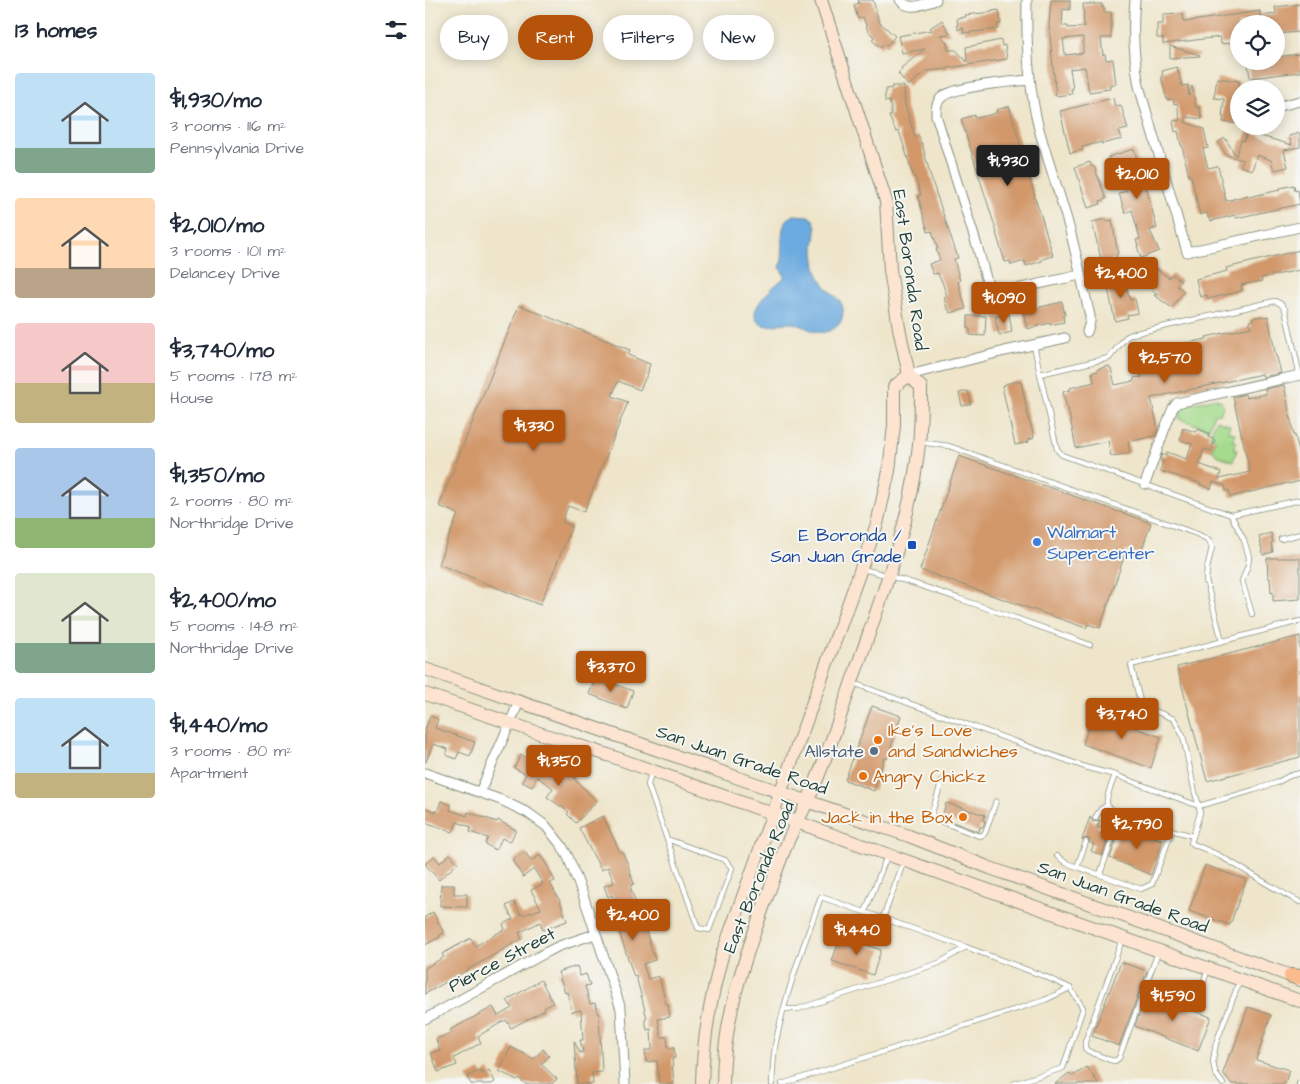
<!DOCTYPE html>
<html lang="en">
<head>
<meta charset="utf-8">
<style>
  :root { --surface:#fff; --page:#f6f6f7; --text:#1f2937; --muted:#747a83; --accent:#b45309 }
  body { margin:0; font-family:"Architects Daughter",sans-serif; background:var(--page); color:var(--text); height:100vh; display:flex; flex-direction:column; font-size:19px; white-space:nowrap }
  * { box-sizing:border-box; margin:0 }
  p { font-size:16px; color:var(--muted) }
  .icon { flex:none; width:28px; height:28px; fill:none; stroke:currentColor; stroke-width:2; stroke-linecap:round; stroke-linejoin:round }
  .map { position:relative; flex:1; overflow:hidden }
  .panel { display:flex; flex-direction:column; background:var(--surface); width:425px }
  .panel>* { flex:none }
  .banner { position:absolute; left:15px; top:15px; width:475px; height:45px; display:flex; gap:10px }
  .tools { position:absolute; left:805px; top:15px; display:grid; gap:10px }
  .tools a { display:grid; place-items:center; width:55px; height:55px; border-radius:50%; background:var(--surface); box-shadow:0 2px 12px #0003; font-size:25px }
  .price { position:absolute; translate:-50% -42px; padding:0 11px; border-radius:5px; background:var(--accent); color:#fff; font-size:16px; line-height:32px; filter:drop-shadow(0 1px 2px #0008) }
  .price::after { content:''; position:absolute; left:50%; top:30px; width:15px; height:11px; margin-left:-8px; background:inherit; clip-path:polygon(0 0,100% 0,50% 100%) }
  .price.selected { background:#222; color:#fff }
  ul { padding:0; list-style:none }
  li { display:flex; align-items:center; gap:15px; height:125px; padding:0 15px }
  li span { display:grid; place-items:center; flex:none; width:140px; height:100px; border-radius:5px; color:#555 }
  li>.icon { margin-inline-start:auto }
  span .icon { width:60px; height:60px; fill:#fffc; stroke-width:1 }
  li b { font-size:21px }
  h2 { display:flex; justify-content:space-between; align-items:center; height:60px; padding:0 15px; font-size:21px }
  .chip { padding:0 18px; border-radius:22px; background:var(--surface); box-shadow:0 2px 12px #0003; font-size:18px; line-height:45px }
  .chip.selected { background:var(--accent); color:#fff }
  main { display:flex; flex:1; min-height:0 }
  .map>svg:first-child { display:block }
</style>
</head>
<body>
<main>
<section class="panel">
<h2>13 homes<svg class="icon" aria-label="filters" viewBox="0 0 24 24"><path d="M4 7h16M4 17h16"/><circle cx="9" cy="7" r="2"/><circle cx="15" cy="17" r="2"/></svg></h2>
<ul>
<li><span style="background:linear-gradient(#bfe0f5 75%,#7fa58c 0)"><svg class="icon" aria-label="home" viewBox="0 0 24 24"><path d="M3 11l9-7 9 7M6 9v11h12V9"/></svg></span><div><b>$1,930/mo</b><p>3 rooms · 116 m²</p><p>Pennsylvania Drive</p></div></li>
<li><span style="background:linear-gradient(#ffd9b3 70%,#b9a48a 0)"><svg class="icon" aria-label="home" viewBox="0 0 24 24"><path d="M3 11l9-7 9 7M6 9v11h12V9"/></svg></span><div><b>$2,010/mo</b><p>3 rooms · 101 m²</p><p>Delancey Drive</p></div></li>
<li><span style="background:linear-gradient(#f6c9c9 60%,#c2b280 0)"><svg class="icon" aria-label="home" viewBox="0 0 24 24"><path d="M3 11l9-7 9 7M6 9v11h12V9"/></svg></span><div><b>$3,740/mo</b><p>5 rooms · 178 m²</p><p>House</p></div></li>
<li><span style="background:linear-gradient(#a9c7e8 70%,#8fb573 0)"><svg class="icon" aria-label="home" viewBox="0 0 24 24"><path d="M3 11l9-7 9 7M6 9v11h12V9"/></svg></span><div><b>$1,350/mo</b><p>2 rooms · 80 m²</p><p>Northridge Drive</p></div></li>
<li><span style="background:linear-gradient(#dfe7d0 70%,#7fa58c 0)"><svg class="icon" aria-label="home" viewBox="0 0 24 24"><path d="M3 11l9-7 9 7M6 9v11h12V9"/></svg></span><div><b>$2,400/mo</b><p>5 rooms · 148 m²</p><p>Northridge Drive</p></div></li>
<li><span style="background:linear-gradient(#bfe0f5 75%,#c2b280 0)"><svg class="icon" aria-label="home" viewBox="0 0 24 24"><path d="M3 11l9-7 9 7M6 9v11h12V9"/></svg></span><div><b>$1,440/mo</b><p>3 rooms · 80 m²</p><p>Apartment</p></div></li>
</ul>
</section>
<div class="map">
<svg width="875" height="1084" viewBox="0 0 875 1084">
  <rect width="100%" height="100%" fill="#f6f6f2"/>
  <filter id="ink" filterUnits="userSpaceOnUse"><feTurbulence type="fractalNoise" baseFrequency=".02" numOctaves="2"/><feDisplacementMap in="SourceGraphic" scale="10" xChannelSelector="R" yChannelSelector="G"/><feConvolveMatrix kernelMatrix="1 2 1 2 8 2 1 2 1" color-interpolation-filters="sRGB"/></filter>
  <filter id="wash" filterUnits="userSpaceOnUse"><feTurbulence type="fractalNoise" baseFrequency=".0096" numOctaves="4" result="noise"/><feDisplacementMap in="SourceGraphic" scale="20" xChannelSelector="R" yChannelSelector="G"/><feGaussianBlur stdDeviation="1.12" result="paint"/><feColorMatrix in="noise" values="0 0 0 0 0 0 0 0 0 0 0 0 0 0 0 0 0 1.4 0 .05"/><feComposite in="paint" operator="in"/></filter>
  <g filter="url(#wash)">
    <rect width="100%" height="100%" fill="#eee5ca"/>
    <g fill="#a5db8c" stroke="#628c60">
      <path d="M792 398 793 401 796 400 798 406 795 414 791 413 790 414H789L784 429 754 419 756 408 761 405Z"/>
      <path d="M791 420 805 425 803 431 810 433 807 440 811 442 808 449 812 450 808 461 791 455 789 451 787 450 791 439 785 436Z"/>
    </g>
    <path fill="#6cabdf" stroke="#46748a" d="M369 215 384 216C395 224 390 236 389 247 389 255 390 263 392 270 394 276 397 282 401 287 407 295 418 299 418 310 418 317 416 324 411 327 391 341 382 323 364 323 355 322 347 328 338 325 314 315 350 285 359 278V275L355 267C362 252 349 223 369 215Z"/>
    <g id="blocks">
      <g fill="#d2986b" fill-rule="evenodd">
        <path d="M433 0H448L454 22 470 36 462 46 459 44 456 48 447 40 449 37 443 31 438 17 433 19 429 5 434 3Z"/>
        <path d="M626 0H645V10L638 9 637 26H643V28L659 27 658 4H677V8L679 7V12H686V38H676L678 55 680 54 681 60 688 59 691 84 684 85 685 89 664 92 660 67 645 69 648 89H646L647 94 631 96 627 57 624 25ZM658 37V53L640 55 638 39Z"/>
        <path d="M875 4V32L851 34V24H813L814 42 796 44 795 37 738 44V38H732V24H738V15L758 14 759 22 835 11V16L851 14 850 7Z"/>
        <path d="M574 10 576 24H572L573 29 539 33 538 27 533 30 532 18 541 17 540 15 567 12V11Z"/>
        <path d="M517 20 525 34 515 35 522 42 523 50H531L542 62 541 47 576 40 577 46 580 45 582 59 523 68V69L501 71 483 86 473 73 477 70 476 68 500 49 477 53 473 36 507 30 505 28Z"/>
        <path d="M745 46 775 55V56L745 58Z"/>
        <path d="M875 54V72L825 78 823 64H827L826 61H851V57Z"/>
        <path d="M752 67 757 86 763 85 764 96 767 86 771 107H774L777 119 761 117 760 122 779 129 783 148 778 149 783 168 793 166 801 201 823 195 824 197 855 190V188L869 185 870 191 873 190 875 204 811 218 810 215 786 221 785 218H783L782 213 775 215 766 176 764 177 757 145H756L753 131 750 132 748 121 755 120 752 103 749 104 748 99 742 100 736 76 738 75 737 71Z"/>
        <path d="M792 78 814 81V124L798 122 799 117H797L799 99 789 98Z"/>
        <path d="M467 86H479L480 105 490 137 494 136 496 144 497 143 506 178 533 258 529 259 535 281 533 282 541 309 525 313 524 309H522L519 297 522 296 516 279H515L513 273 508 274 504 264 515 260 511 249H513L507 231 503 232 494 200 493 195H496L490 177 489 178 474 131 471 132 464 116H466V108L464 101 460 102V94L461 93V89L467 88Z"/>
        <path d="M688 98 690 107 696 105 703 129 694 131 697 139 677 144V142L657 147 658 150 645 153 635 111Z"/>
        <path d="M584 106 596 147H595L610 196H609L616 215 628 256 617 259V261L601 266 600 261 586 265 585 261 580 262 571 233H572L536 119 550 115V118L556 117 572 113 571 110Z"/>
        <path d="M822 132 867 145 864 136 875 133V147L859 150 863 167 849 170 846 160 832 155 827 170 815 166 818 160 801 155 793 142 800 138 811 156 816 140 819 141Z"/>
        <path d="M709 149 722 191 732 228 725 230 734 251 716 258 712 246H713L711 240 715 239 707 210 700 213 694 193 702 191 693 164 686 167 683 157Z"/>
        <path d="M665 162 667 167 669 166 681 199 675 201 676 204 663 208 650 167Z"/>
        <path d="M681 219V221L687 220 693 254 691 255 692 259 677 263 667 222Z"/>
        <path d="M875 250V270L836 278 837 281 816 285 817 291 783 299 782 295 775 297 771 279 802 271 801 268Z"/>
        <path d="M725 264 744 278 747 274 756 281 752 286 759 291 747 308 729 295 733 294 717 282 721 277 717 275Z"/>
        <path d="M693 276 694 279 699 278 705 300 710 299 713 313 702 315 703 318 690 321 681 279Z"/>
        <path d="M637 302 640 315 638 316 639 322 625 325V323L602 329 598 311Z"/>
        <path d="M94 305 205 350 203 355 225 364 223 370H224L215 390 193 381 187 396 203 402 159 512 143 506 137 522 147 526 115 605 13 564 33 514 14 506Z"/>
        <path d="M584 314 587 332 574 335 570 317Z"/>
        <path d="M543 316H561L560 336 545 335V329H543Z"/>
        <path d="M838 316 839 317 843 316 851 357H852L856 373 838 377 837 374 726 398 733 429 730 436 703 442 705 452 702 453V454L686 456 683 441 651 448 643 408H642L638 392 645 390V388L669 382 667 372 673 371V369L684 366 685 368H686L690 385 709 381V378L717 377 713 359H716L714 352 782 339 781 337 826 327 824 321 828 320 827 318Z"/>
        <path d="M592 381H596L604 422H605L609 438 603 440 604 442 590 445 577 386 580 385V384Z"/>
        <path d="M859 385 869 436 870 435 875 457V481L864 484 863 483 805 497 804 490 801 491 800 486 788 482 786 489 774 484 775 483 735 471 738 462 735 460 737 454 741 456 742 452 761 459 767 444 755 440 758 428 771 432 772 429 784 433 783 437 790 440 786 451 779 449 774 464 796 472 794 479 825 472 808 397 820 394 821 398 841 394 840 389Z"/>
        <path d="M543 391 546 404 537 406 534 393Z"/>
        <path d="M534 456 726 523 715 555 701 551 675 628 663 624 661 628 495 570Z"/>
        <path d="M846 533 848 542 846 543 848 552 838 555 834 536Z"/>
        <path d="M842 558H875V599L848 601V592L846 593 845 578H843Z"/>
        <path d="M875 636V757L782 781 752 667Z"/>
        <path d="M171 677 208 691 202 709 164 694Z"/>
        <path d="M447 706 476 716 462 759 459 758 449 791 420 780Z"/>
        <path d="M668 713 736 737 726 768 658 744Z"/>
        <path d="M5 716 13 719 10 728 50 742 45 756 34 752 31 759 21 755 23 749 8 744 1 762H0V730Z"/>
        <path d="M96 755 127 770 128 769 138 775 142 768 152 775 149 779 172 801 151 823 142 814 144 812 122 797 128 788 112 777 107 787 97 782 101 774 89 768Z"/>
        <path d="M16 801 26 805 25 810 42 816 43 812 72 822 73 820 91 830 85 842 77 838 71 850 60 844 63 838 45 832 46 827 32 822 28 832 0 822V808L12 812Z"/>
        <path d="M521 803 560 815 558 820 560 821 558 827H555L554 832 517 818Z"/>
        <path d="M178 816 195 852 197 851 202 862 209 884 205 886 217 921H218L230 960 218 964 223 979 234 976 241 1004H243L245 1017 233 1019 236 1037H242L243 1048H249L250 1058 247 1059 249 1084H234L232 1061 221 1062 220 1050H227L226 1029 222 1030 220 1019 222 1018 211 976 209 977 188 913 192 911 187 895 183 897 179 886 189 883 183 867 176 870 154 828Z"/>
        <path d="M665 817 668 822 675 820 672 827 685 832 677 856 666 851 669 844 665 843 664 839 661 838 657 840Z"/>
        <path d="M698 827 738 840 726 875 685 858 693 835H695Z"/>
        <path d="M100 852 106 861 115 855 123 867 130 881 125 883 135 901 142 921 118 930 115 922 94 933 97 939 0 994V968L19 957 17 954 46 938 50 946 80 929 78 924 88 919 81 906 89 902 96 915 97 914 98 915 116 909 106 890 118 884 109 869 98 877 87 860Z"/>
        <path d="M25 854 33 863 14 880 0 864 9 856 15 863Z"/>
        <path d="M780 865 821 880 805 925 764 911Z"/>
        <path d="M16 885H29V894H42V907L15 906Z"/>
        <path d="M8 912 19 933 14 936 15 937 0 945V917Z"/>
        <path d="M415 937 456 950 448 975 407 961Z"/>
        <path d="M696 962 722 971 694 1046 667 1036Z"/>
        <path d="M152 966 155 976 161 974 165 985 160 986 165 1004 170 1003 174 1016 177 1072 167 1073 168 1084H152L149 1041 155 1053 158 1052 155 1040H158L156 1010 147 1012 142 992 140 993 133 972Z"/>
        <path d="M116 980 128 1003 119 1008 120 1010 86 1028 81 1020 53 1036 56 1043 29 1058 32 1065 13 1072 6 1053 15 1050 11 1039 27 1033 25 1030 68 1007 73 1016 87 1008 82 1000Z"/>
        <path d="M722 994 786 1017 773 1051 710 1026Z"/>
        <path d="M823 1007 846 1015 831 1060 864 1070 860 1084H807L798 1073 805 1053H807Z"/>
        <path d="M86 1047 109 1059 118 1049 124 1056 116 1064 132 1079 127 1084H100L94 1078 92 1080 74 1071Z"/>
        <path d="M662 1067 674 1084H630L644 1073 648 1076Z"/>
        <path d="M55 1070 57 1074 64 1070 70 1082 66 1084H46L42 1077Z"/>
      </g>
    </g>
  </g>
  <g filter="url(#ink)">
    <use href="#blocks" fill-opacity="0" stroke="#86917f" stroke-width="1"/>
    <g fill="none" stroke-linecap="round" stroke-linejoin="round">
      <defs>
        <g id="service">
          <path d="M609 345 615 374"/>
          <path d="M875 376 860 309 856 304 850 301 707 334 701 337 684 358 615 374 632 449 637 455 806 515 875 500"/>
          <path d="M494 442 524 446 772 534 784 540 787 547 782 569 781 580 797 641"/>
          <path d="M806 515 819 540 824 557 823 565 817 581 827 614"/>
          <path d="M856 539 875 534"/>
          <path d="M437 569C470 576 503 588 535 599 579 614 622 629 665 645"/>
          <path d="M875 621 706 665 716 705 749 719 758 736 770 793 774 806 775 813 766 843C774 847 783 850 791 854 820 869 846 888 875 902"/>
          <path d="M428 683 663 768 690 775 774 806 829 790 851 783 864 776 875 773"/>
          <path d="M226 772 223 785 273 928 284 930 307 868 300 860 242 839"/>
          <path d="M690 775C688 781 680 798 682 804 685 815 755 832 768 836"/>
          <path d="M517 781 507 812V815L512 820 554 836 558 835 560 833 571 801"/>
          <path d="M670 818 676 809 682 805"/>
          <path d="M632 856 641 863 716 889 727 884 747 831"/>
          <path d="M652 867 661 842"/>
          <path d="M675 874 696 814"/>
          <path d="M440 912 462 856"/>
          <path d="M458 918 479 861"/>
          <path d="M697 940 660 1042V1048L663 1051 685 1060 690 1061 694 1058 733 952"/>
          <path d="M772 1001 783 969"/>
          <path d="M359 1009H373L514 963 541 947 621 977 645 988"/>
          <path d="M347 1084C348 1070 348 1055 351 1041 361 992 379 944 396 897L541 947"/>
          <path d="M357 1084 620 1000 645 988 658 1008 638 1068 588 1084"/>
          <path d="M798 1084 790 1073 788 1061 791 1043 815 980"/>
          <path d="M874 1084 875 1083"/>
        </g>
        <g id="minor">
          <path d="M475 0C485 12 498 4 511 0"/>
          <path d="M602 0C601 43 603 86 614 129 623 162 635 194 644 227 652 256 658 286 665 316V322L662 332"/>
          <path d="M710 0C707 29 709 58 714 86L762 252 875 227"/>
          <path d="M605 80C586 82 530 86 517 97 511 102 511 109 511 115L553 249 562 282 565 287 569 290 577 292 655 275"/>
          <path d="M851 107 875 101"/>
          <path d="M484 375 580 351 640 338"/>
          <path d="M720 484 740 428 748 408 752 403 875 375"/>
          <path d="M0 773 76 800 103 813 121 826 137 846 143 857 158 895 196 1009 200 1084"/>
          <path d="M55 792 94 702"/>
          <path d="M0 1019 122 952 134 946 170 934"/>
        </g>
        <g id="secondary">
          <path d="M0 669 331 784 408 810 484 836 565 868 866 976 875 980"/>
          <path d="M0 694 108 731 183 755 875 1001"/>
          <path d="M277 1084C278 1037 286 997 298 952L452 524 464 471 469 425V387L470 386 484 375"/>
          <path d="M298 1084C298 1021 318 963 339 905 347 884 354 862 363 841 369 827 377 814 383 800 402 759 415 715 430 673 456 598 486 523 494 444 496 425 496 406 496 387L484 375 474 328 465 270 461 201 396 0"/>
        </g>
        <path id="primary" d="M866 976 875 977"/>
      </defs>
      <use href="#service" stroke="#86917f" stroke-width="6"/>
      <use href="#minor" stroke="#86917f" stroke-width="11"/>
      <use href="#secondary" stroke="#86917f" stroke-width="14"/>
      <use href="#primary" stroke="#86917f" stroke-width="16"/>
      <use href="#service" stroke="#fff" stroke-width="4.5"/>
      <use href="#minor" stroke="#fff" stroke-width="9"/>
      <use href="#secondary" stroke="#fde4d1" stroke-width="12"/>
      <use href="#primary" stroke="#fbbb8c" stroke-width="14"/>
    </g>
  </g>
  <circle fill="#3f7fe0" stroke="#f6f6f2" stroke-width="2" cx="612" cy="542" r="5"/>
  <rect fill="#1a4fb4" stroke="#f6f6f2" stroke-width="2" x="482" y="540" width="10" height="10" rx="2.5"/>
  <g fill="#e8710a" stroke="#f6f6f2" stroke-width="2">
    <circle cx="453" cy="740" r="5"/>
    <circle cx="438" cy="776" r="5"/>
    <circle cx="538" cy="817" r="5"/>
  </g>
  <circle fill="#5c6f8a" stroke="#f6f6f2" stroke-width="2" cx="449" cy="751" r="5"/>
  <g text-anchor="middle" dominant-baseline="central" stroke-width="4" stroke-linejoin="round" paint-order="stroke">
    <g font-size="18" fill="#1f3d34" stroke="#f6f6f2">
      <text transform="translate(485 270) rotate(82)">East Boronda Road</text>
      <text transform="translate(317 760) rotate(19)">San Juan Grade Road</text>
      <text transform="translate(334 877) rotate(-68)">East Boronda Road</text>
      <text transform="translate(698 897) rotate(20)">San Juan Grade Road</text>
      <text transform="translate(77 960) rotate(-28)">Pierce Street</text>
    </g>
    <g font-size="18" fill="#366cbe" stroke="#f6f6f2" text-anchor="start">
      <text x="622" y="532">Walmart<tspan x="622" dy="21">Supercenter</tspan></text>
    </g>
    <g font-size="18" fill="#164399" stroke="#f6f6f2" text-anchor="end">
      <text x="477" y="535">E Boronda /<tspan x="477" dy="21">San Juan Grade</tspan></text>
    </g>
    <g font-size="18" fill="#c56008" stroke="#f6f6f2" text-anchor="start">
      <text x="463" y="730">Ike's Love<tspan x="463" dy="21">and Sandwiches</tspan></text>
      <text x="448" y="776">Angry Chickz</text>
      <text x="528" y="817" text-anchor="end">Jack in the Box</text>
    </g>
    <g font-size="18" fill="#4e5e75" stroke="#f6f6f2" text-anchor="end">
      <text x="439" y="751">Allstate</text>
    </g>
  </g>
</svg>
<div class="tools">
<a><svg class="icon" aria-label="locate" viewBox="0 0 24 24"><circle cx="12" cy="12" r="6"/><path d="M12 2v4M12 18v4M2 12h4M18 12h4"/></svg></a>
<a><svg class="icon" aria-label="layers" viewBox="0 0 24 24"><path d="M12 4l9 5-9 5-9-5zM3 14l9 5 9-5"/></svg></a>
</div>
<b class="price selected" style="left:583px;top:187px">$1,930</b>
<b class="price" style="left:712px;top:200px">$2,010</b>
<b class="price" style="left:696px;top:299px">$2,400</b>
<b class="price" style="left:579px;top:324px">$1,090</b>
<b class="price" style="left:740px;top:384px">$2,570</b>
<b class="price" style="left:109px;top:452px">$1,330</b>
<b class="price" style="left:186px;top:693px">$3,370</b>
<b class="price" style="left:697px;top:740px">$3,740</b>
<b class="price" style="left:134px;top:787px">$1,350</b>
<b class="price" style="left:712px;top:850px">$2,790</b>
<b class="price" style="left:208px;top:941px">$2,400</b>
<b class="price" style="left:432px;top:956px">$1,440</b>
<b class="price" style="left:748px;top:1022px">$1,590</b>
<div class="banner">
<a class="chip">Buy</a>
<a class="chip selected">Rent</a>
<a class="chip">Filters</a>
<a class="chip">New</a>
</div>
</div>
</main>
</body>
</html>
